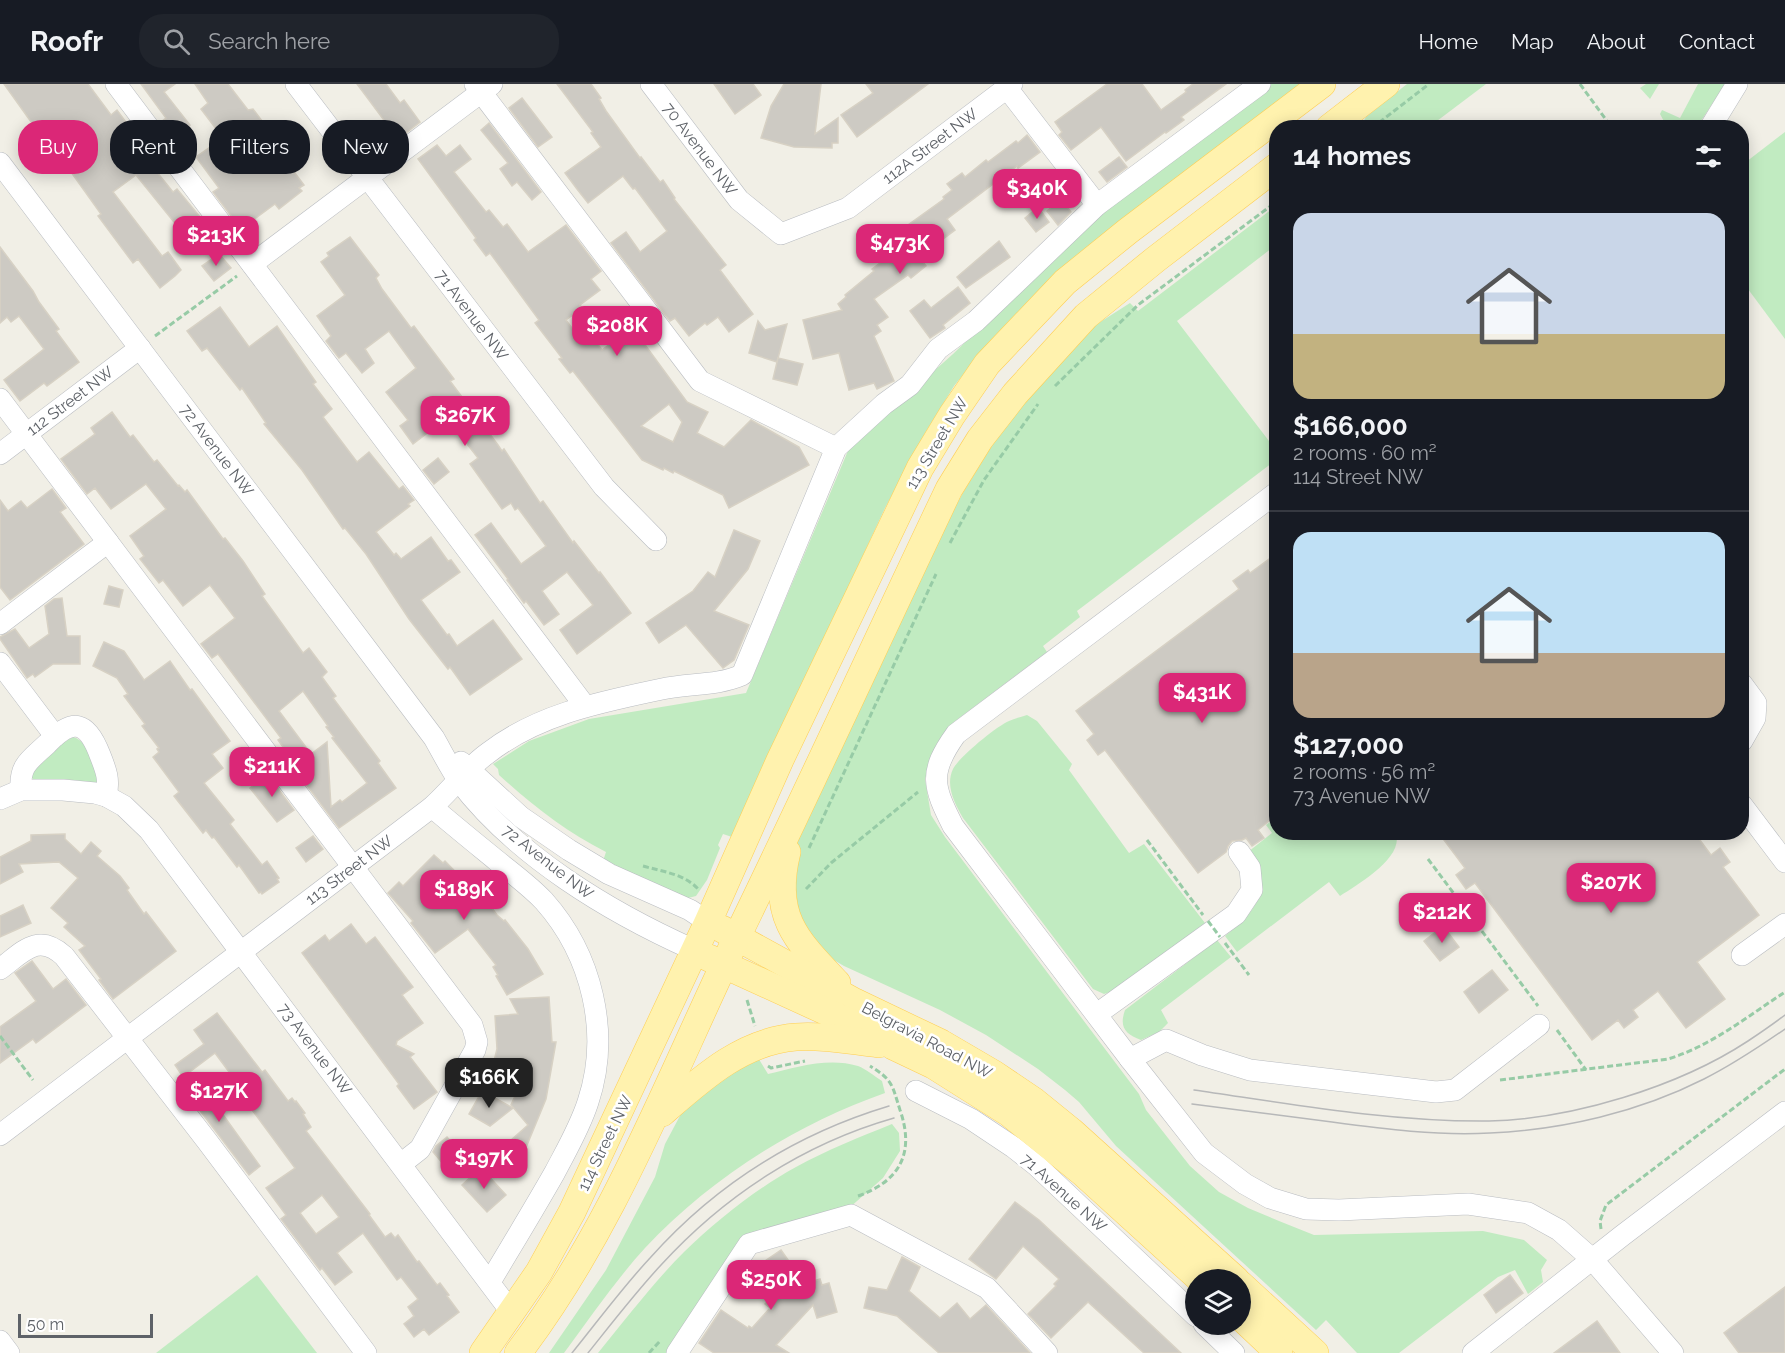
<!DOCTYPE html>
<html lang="en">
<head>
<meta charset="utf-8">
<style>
  :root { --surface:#171b24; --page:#20242c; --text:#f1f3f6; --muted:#9ea1a6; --line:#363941; --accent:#db2777 }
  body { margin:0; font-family:Raleway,sans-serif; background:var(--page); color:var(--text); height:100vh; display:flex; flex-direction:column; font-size:22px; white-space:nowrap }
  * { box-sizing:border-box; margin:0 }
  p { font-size:20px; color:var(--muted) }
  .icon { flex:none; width:33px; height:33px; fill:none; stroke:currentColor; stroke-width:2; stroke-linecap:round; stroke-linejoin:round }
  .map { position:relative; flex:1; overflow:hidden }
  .side { position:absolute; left:1269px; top:36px; width:480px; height:720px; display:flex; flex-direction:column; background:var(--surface); border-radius:24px; box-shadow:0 3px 15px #0003 }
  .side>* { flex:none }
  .banner { position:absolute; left:18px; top:36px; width:570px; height:54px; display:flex; gap:12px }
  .tools { position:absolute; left:1185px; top:1185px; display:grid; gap:12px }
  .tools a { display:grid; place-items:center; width:66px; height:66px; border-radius:50%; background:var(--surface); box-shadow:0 3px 15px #0003; font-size:30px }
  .scale { position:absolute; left:18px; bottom:15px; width:135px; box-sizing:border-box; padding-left:6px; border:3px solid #5e6268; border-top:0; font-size:16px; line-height:21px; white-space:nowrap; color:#5e6268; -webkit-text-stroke:4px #fff; paint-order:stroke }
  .price { position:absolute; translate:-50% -51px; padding:0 14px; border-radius:12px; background:var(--accent); color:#fff; font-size:20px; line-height:39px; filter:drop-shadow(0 2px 3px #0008) }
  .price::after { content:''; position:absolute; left:50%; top:36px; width:18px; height:14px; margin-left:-9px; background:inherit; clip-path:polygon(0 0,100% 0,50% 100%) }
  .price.active { background:#222; color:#fff }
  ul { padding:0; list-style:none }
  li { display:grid; align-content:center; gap:12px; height:318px; padding:0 24px }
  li+li { border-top:2px solid var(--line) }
  li span { display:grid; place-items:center; height:186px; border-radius:18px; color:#555 }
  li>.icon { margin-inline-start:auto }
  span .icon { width:108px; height:108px; fill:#fffc; stroke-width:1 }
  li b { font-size:26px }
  h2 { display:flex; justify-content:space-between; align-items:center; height:72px; padding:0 24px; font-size:26px }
  .chip { padding:0 21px; border-radius:24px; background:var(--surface); box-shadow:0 3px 15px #0003; font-size:21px; line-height:54px }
  .chip.active { background:var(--accent); color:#fff }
  header { display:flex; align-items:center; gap:36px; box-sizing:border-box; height:84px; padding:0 30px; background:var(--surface); border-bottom:2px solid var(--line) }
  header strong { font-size:28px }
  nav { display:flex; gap:33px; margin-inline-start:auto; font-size:21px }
  .search { width:420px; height:54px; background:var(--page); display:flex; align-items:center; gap:15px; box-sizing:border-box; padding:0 21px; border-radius:24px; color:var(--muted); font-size:22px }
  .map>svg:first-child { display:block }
</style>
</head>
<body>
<header>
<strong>Roofr</strong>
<div class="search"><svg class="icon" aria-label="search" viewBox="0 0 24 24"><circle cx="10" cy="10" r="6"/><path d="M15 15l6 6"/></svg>Search here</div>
<nav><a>Home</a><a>Map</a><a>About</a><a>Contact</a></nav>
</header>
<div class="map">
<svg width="1785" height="1269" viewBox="0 0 1785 1269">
  <rect width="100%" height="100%" fill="#f1efe6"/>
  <g fill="#c1ebc1">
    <path d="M1268 0H1303L1035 210 990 257 954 302 925 349 885 424 732 753 723 750 718 761 720 764 707 796 696 812 688 814 603 777 606 768C566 748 532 721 499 691L498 685 493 680 529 657 589 635 746 609 850 362 953 270 1102 126Z"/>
    <path d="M1407 0H1486L1429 43H1365L1362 40 1366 33Z"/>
    <path d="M1646 0H1659L1650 15 1640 4Z"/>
    <path d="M1698 0H1725L1697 43H1667L1660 30 1662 26 1680 34Z"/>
    <path d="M1785 48V255L1742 197V81Z"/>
    <path d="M1276 122V161L1177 237 1269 357 1276 352V376L1077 527 1080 533 1043 562 1047 568 954 638 936 661 925 695 931 731 945 753 1139 1010 1146 1026 1190 1082 1219 1108 1248 1124 1279 1137 1314 1151 1483 1147 1524 1156 1547 1176 1541 1186 1543 1198 1528 1210 1515 1186 1498 1193 1399 1269H1357L1326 1236 1316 1246 1116 1062 1079 1018 1065 1006 1038 985 986 951 940 926 844 882 827 872 799 839 791 771 934 461 964 407 1003 344 1047 289 1094 242 1130 219 1138 227Z"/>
    <path d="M1027 631 1037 637 1072 680 1069 686 1129 769 1144 760 1205 839 1113 907 1104 910 1093 905 963 734C955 720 945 702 953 685 959 673 997 642 1009 637 1015 634 1021 633 1027 631Z"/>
    <path d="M73 653C88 656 97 686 99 699L63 695H33L31 693 34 687 64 658Z"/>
    <path d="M1276 733V748L1396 749C1404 774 1358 800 1340 812L1329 798 1237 868 1225 852C1257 826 1273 807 1248 768L1272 749 1266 741Z"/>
    <path d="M1217 856 1231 873 1161 926 1168 939 1159 948 1141 956C1125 950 1119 943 1125 926Z"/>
    <path d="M757 972 768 990C796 983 829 973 858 982 866 985 874 992 882 997L885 1009C794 1041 710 1095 645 1164 615 1197 590 1234 564 1269H549L606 1186 655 1093 665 1060 682 1028 712 996Z"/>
    <path d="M892 1040 899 1049 900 1067 883 1094 848 1125 741 1164 671 1269H598C626 1235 653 1199 684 1168 717 1136 756 1105 796 1083 827 1066 860 1053 892 1040Z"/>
    <path d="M257 1191 317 1269H156Z"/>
  </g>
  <g fill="#cdcac3" stroke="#d7d1c4" stroke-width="1.5" fill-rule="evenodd">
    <path d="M4 0H88L111 31 117 26 128 41 125 44 148 77 173 108 177 105 201 134 182 148 136 91 113 108 162 172 168 168 181 186 175 192 160 204 138 175 133 179 98 132 101 130 66 81 68 80 50 57 48 59 29 35Z"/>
    <path d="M141 0H175L164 8 190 41 172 54 161 38 166 34Z"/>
    <path d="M195 0H228L248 26 253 25 271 49 280 62 276 64 304 101 299 104 302 107 279 125 275 120 241 145 213 108 219 104 196 73 223 54 201 25 208 19Z"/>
    <path d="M357 0H386L400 19 404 16 420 38 398 55Z"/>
    <path d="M557 0H591L601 14 599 15 606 27 640 74 641 73 660 98 663 96 675 114 674 115 726 181 720 186 753 230 729 248 718 233 707 241 705 239 689 252 675 234 670 237 611 159 626 148 640 168 667 147 635 104 633 105 623 92 588 119 577 105 565 89 601 63 591 49 593 48Z"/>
    <path d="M714 0H753L761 11 735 30Z"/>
    <path d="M784 0H821L815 50 838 34V59H832V64L794 63 761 54 771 22Z"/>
    <path d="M866 0H928L857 53 841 31 873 9Z"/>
    <path d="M1107 0H1142L1161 26 1186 8 1185 6 1193 0H1226L1181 33 1184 36 1166 49 1165 48 1126 77 1101 43 1071 66 1059 51 1062 48 1055 38Z"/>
    <path d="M522 14 552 53 538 63 509 24Z"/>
    <path d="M489 39 541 108 532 116 517 98 512 102 500 85 508 79 481 46Z"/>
    <path d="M1027 51 1040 68 1018 84 1017 82 947 135 955 146 919 173 926 182 911 194 908 191 874 215 888 233 877 241 881 247 874 252 894 297 877 305 874 299 849 306 839 269 813 275 803 236 842 226 838 220 846 213 845 211 874 187 872 185 892 170 883 159 944 115 943 113 952 106 947 100 962 89 965 93 986 76 988 78 1016 57 1018 59Z"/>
    <path d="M437 61 446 72 460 61 471 75 454 88 486 128 489 126 503 143 507 140 528 168 566 141 601 187 591 195 600 206 580 221 582 224 566 236 582 258 591 251 602 266 632 243 687 318 708 328 697 349 724 363 751 336 799 363 809 381 729 424 723 411 674 387 673 389 664 384 663 386 642 376 573 287 570 289 559 275 562 274 535 239 539 236 490 169 486 172 474 156 476 154 418 75ZM669 320 682 338 673 358 641 342Z"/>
    <path d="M1119 73 1127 83 1107 98 1099 88Z"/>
    <path d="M1061 115 1071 128 1058 141 1047 127Z"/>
    <path d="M1038 123 1049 138 1036 148 1025 134Z"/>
    <path d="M350 153 379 191 376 194 382 205 411 244 414 242 454 295 450 297 498 361 502 367 504 365 540 419 543 417 573 459 574 457 599 489 600 488 631 529 577 570 560 546 593 521 567 488 542 507 559 530 544 541 526 517 524 519 507 496 508 495 475 451 491 439 521 480 546 462 518 424 515 426 511 419 502 425 470 380 478 374 450 338 446 341 443 337 413 360 400 342 408 336 386 308 416 284 389 247 365 265 374 279 362 289 346 269 339 274 326 257 331 252 317 232 345 211 321 178 329 172 327 169Z"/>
    <path d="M999 157 1010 173 966 204 957 193Z"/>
    <path d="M0 163 33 207 39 218 59 245 56 247 79 278 47 302 44 299 20 317 4 296 44 265 19 232 11 238 7 233 0 239Z"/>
    <path d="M219 170 231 184 214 197 202 182Z"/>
    <path d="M958 203 970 219 943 241 945 244 930 254 910 227 924 216 931 224Z"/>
    <path d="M220 223 249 263 277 242 316 298 313 300 332 325 323 333 357 378 369 368 399 405 403 402 414 416 408 420 410 422 376 448 394 471 396 469 401 475 431 453 448 477 451 476 460 488 421 516 447 551 449 550 457 562 493 536 522 575 470 611 450 583 448 585 409 535 366 470 345 444 343 445 302 386 264 340 266 339 242 304 240 306 207 264 202 267 187 247Z"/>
    <path d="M758 237 765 246 787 240 777 278 749 269Z"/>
    <path d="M778 274 803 280 797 301 773 295Z"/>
    <path d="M112 328 130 353 133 351 154 378 157 376 178 402 179 401 185 408 187 406 223 455 225 454 243 477 265 510 262 512 303 569 309 564 327 588 322 593 336 612 333 614 380 677 378 679 396 704 339 744 287 675 290 673 278 656 281 654 218 570 212 574 201 560 235 534 210 501 183 522 163 496 159 499 140 475 144 472 130 452 166 425 146 400 111 425 95 404 87 410 61 375 95 350 91 344ZM303 607 328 642 326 643 334 653 332 654 367 699 342 718 340 716 331 723 327 658 311 670 279 627Z"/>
    <path d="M438 374 449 388 434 400 423 386Z"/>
    <path d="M52 405 66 424 60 428 84 460 10 516 0 503V416L8 427 21 417 27 424Z"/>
    <path d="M734 446 760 457 748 485 714 527 749 541 734 576 723 584 686 541 659 559 646 539 693 507 708 488 715 493Z"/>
    <path d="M1276 470V731L1258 746 1264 754 1252 762 1246 754 1242 756 1232 757 1228 762 1226 768 1198 789 1105 666 1098 671 1087 656 1094 650 1076 627 1239 505 1233 497 1248 486 1250 489Z"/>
    <path d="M109 502 123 506 119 523 104 520Z"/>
    <path d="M62 514 67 552H80V580H53L35 593 33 590 27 594 0 555V553L15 545 29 564 49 550 45 522 54 515Z"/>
    <path d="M104 558 124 567 144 596 170 577 190 606 192 605 230 657 212 670 223 684 204 699 234 736 230 740 262 781 267 777 279 794 277 795 279 798 262 810 261 808 259 809 239 781 237 783 214 753 212 754 206 746 203 749 174 712 179 708 153 673 159 668 157 665 159 664 142 642 145 640 124 612 128 610 117 594 93 582Z"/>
    <path d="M267 690 294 726 277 738 250 704Z"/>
    <path d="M1438 748H1694L1711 771 1720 764 1730 778 1723 783 1759 831 1697 878 1725 915 1686 944 1658 907 1633 926 1638 933 1624 944 1618 936 1592 956 1475 799 1466 805 1456 791 1465 784Z"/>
    <path d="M65 750V755L81 770 91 758 101 767 97 772 120 792 129 804 127 806 144 830 146 828 176 867 113 915 99 896 101 895 79 866 85 862 64 843 68 839 51 824 78 794 59 778 19 780 23 788 0 800V773L31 757V751Z"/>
    <path d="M313 752 323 765 306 778 296 764Z"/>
    <path d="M434 771 443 779 445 777 478 811 481 809 497 831 504 837 505 836 528 865 543 890 507 911 496 892 498 891 493 883 496 881 468 845 435 869 411 839 413 837 388 809 399 798 403 802Z"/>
    <path d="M23 821 31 839 0 853V832Z"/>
    <path d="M351 840 366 860 375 853 413 903 402 911 423 939 397 957 396 961 414 970 410 973 437 1008 414 1025 397 1002 399 1000 302 869 325 851 329 857Z"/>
    <path d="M1443 842 1459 863 1440 877 1424 857Z"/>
    <path d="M32 877 53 905 66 895 86 921 36 959 33 955 0 979V943L36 917 15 889Z"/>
    <path d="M1492 886 1508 906 1479 929 1464 908Z"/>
    <path d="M549 913 552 958H556L546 1015 525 1066 514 1087 491 1074 528 1041 511 1021 525 990 493 981 497 965 495 932 518 930 510 915Z"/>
    <path d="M217 929 262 988 265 986 288 1017 292 1014 295 1018 296 1017 305 1029 303 1030 311 1043 306 1047 370 1130 369 1131 385 1153 391 1149 395 1154 398 1151 417 1178 419 1177 437 1201 440 1199 449 1211 447 1212 459 1228 429 1251 424 1245 414 1253 404 1240 414 1232 408 1223 418 1215 401 1193 397 1196 363 1149 337 1169 352 1188 335 1201 322 1184 320 1186 281 1135 286 1131 266 1104 295 1084 238 1007 241 1004 215 969 183 993 175 981 204 960 194 946ZM322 1111 339 1133 316 1150 300 1129Z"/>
    <path d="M193 989 260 1082 249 1091 179 999Z"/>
    <path d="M482 1007 513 1024 490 1042 469 1030Z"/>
    <path d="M447 1053 459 1068 444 1081 433 1068 436 1062Z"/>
    <path d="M482 1085 506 1111 487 1128 462 1101 476 1088 479 1091Z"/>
    <path d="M1015 1118 1039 1136 1181 1269H1144L1088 1218 1051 1254 1028 1230 1056 1202 1054 1200 1059 1195 1023 1162 996 1195 969 1175Z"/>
    <path d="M781 1166 805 1200 820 1195 822 1201 829 1199 837 1228 817 1234 813 1221 776 1261 789 1269H714L699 1259 721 1226 748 1244 749 1242 752 1244 770 1224 765 1220 769 1216 752 1194 768 1181 765 1177Z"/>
    <path d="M902 1173 920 1183 909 1207 940 1234 957 1219 970 1235 986 1221 1030 1269H939L897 1232 864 1224 869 1203 887 1206Z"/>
    <path d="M1510 1191 1523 1209 1496 1229 1484 1211Z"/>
    <path d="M1785 1203V1269H1739L1724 1249Z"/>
    <path d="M1597 1237 1620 1269H1554Z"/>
  </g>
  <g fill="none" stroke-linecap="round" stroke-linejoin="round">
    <defs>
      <g id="minor">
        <path d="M116 0 585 622"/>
        <path d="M296 0 604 403 656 456"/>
        <path d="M475 0 700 297 836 364"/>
        <path d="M651 0 739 116 781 150 848 124 1012 0"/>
        <path d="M1007 4 1097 121"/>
        <path d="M1710 44 1737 0"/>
        <path d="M0 79 434 654C442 668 450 684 459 697 516 772 609 828 694 866"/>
        <path d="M252 180 492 0"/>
        <path d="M0 315 472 941 477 958 475 966 420 1065 401 1080"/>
        <path d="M0 370 140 264"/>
        <path d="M1276 409 956 650C928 689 933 702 953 742L1130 975 1204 1069 1245 1100 1270 1114 1306 1125 1339 1126 1468 1120 1528 1129 1559 1146 1592 1175 1673 1269"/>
        <path d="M0 540 108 458"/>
        <path d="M0 579 55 652"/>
        <path d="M1742 600 1756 619 1755 634 1742 657"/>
        <path d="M461 678 521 733 569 766 609 790 690 826 708 838"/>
        <path d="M21 706C19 681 30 676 47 660 73 633 87 637 100 671 106 686 110 696 106 712"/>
        <path d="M0 715 21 706H63L95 709 106 712 124 722 149 746 512 1229"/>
        <path d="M1742 721 1785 778"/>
        <path d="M432 723C453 741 474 758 496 776 512 789 530 802 544 817 592 871 611 949 588 1018 580 1043 567 1065 555 1088 534 1125 512 1161 490 1198"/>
        <path d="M1742 871 1785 840"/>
        <path d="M0 885C23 868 38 848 64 872L207 1057 366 1269"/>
        <path d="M1097 930 1236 830 1252 806 1250 784 1239 768"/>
        <path d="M1130 975 1166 956 1202 971 1250 986 1436 1008 1455 1006 1539 941"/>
        <path d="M916 1007 971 1035 1013 1063 1037 1082 1196 1232"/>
        <path d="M0 1051 432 723C451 706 467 684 488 669 538 630 601 618 662 605 688 599 717 602 742 591L836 364 884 320 910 301 938 265 976 237 1097 121 1260 0"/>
        <path d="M1204 1240 1234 1269"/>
        <path d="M0 1257 9 1269"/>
        <path d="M677 1269 749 1160 851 1131 987 1204 1047 1269"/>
        <path d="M1473 1269 1623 1151 1785 1028"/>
      </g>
      <g id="major">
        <path d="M1329 44 1386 0"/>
        <path d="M787 768C771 832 796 856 837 899"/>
        <path d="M722 845 855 918 941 959 994 990 1034 1017 1071 1047 1236 1196"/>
        <path d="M709 874 871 948 893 962 933 981 1009 1029 1083 1089 1201 1196"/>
        <path d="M662 1029C701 995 742 957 796 953 824 951 852 957 879 960"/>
        <path d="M1240 1200 1315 1269"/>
        <path d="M1240 1232 1279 1269"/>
        <path d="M483 1269 539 1188 572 1128 708 838 780 676 920 384 952 331 987 280 1065 198 1128 147 1322 0"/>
        <path d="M518 1269C614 1143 669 994 737 853 809 705 878 554 949 405L980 355 1015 310 1086 232 1156 175 1276 83"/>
      </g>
    </defs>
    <use href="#minor" stroke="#b9bcc1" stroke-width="22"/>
    <use href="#major" stroke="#ffce52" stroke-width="28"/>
    <g stroke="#97cba6" stroke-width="3" stroke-dasharray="6 3" stroke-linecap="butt">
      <path d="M1580 0 1612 44"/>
      <path d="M1372 44 1429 0"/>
      <path d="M155 252 237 192"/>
      <path d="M1055 302 1138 221 1276 118"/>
      <path d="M950 459 984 396 1038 320"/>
      <path d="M1147 756 1203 831"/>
      <path d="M809 764 936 490"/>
      <path d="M1428 775 1538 922"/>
      <path d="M643 782C664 788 685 790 699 806"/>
      <path d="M806 805 831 779 918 708"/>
      <path d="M1225 859 1249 891"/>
      <path d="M747 916 755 942"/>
      <path d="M1557 946 1586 986"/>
      <path d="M0 952 33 996"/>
      <path d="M768 982 771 984 805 977"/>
      <path d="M1500 996 1668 975C1711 962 1748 932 1785 908"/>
      <path d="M858 1112C900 1097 915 1069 900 1026 892 1001 893 996 870 982"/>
      <path d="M1601 1145 1600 1137 1606 1121 1785 985"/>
      <path d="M649 1269 660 1257"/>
    </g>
    <use href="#minor" stroke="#fff" stroke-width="21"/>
    <use href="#major" stroke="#fff2ae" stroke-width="27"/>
    <g stroke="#b7b8b9" stroke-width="1.5">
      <path d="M1194 1006C1291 1020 1390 1038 1489 1037 1572 1035 1678 1003 1748 957 1760 949 1773 940 1785 931"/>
      <path d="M1192 1020C1239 1026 1285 1032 1332 1038 1384 1045 1437 1052 1490 1049 1562 1046 1639 1028 1704 995 1732 981 1759 963 1785 945"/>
      <path d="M572 1269C598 1237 622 1204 650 1174 715 1101 796 1050 889 1022"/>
      <path d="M588 1269C612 1239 635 1209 661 1181 724 1112 803 1060 894 1034"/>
    </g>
    <path stroke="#97cba6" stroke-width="3" stroke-dasharray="6 3" stroke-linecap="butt" d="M1208 837 1220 853"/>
  </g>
  <g text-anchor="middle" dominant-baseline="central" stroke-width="5" stroke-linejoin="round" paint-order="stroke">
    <g font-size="16" fill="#5e6268" stroke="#fff">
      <text transform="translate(930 62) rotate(-37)">112A Street NW</text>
      <text transform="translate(700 65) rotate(53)">70 Avenue NW</text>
      <text transform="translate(472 231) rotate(53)">71 Avenue NW</text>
      <text transform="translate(70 317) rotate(-37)">112 Street NW</text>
      <text transform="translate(937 359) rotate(-59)">113 Street NW</text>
      <text transform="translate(217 366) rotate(53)">72 Avenue NW</text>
      <text transform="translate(548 778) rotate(38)">72 Avenue NW</text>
      <text transform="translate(349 786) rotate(-37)">113 Street NW</text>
      <text transform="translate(927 956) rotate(28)">Belgravia Road NW</text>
      <text transform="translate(315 965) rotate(53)">73 Avenue NW</text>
      <text transform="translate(605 1059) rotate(-64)">114 Street NW</text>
      <text transform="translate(1064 1109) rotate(42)">71 Avenue NW</text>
    </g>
  </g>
</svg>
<div class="tools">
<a><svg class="icon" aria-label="layers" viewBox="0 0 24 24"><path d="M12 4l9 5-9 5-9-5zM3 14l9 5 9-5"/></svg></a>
</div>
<div class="scale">50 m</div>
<b class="price" style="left:1037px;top:136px">$340K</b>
<b class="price" style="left:216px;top:183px">$213K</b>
<b class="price" style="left:900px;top:191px">$473K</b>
<b class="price" style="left:617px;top:273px">$208K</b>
<b class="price" style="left:465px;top:363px">$267K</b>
<b class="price" style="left:1202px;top:640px">$431K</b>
<b class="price" style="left:272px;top:714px">$211K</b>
<b class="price" style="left:1611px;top:830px">$207K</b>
<b class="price" style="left:464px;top:837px">$189K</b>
<b class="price" style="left:1442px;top:860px">$212K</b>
<b class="price active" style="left:489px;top:1025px">$166K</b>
<b class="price" style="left:219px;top:1039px">$127K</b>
<b class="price" style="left:484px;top:1106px">$197K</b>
<b class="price" style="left:771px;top:1227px">$250K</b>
<div class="banner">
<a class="chip active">Buy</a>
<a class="chip">Rent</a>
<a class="chip">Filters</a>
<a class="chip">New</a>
</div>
<section class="side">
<h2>14 homes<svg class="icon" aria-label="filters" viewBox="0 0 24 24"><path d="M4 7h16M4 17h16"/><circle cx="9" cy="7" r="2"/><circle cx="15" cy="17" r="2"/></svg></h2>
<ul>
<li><span style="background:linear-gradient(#c9d6e8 65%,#c2b280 0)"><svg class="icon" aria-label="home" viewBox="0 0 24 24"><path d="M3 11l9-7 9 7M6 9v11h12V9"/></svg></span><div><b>$166,000</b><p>2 rooms · 60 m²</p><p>114 Street NW</p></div></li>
<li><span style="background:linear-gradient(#bfe0f5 65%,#b9a48a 0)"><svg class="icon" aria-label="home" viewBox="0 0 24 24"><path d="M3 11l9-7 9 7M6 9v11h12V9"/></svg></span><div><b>$127,000</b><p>2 rooms · 56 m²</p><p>73 Avenue NW</p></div></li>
</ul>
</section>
</div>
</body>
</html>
